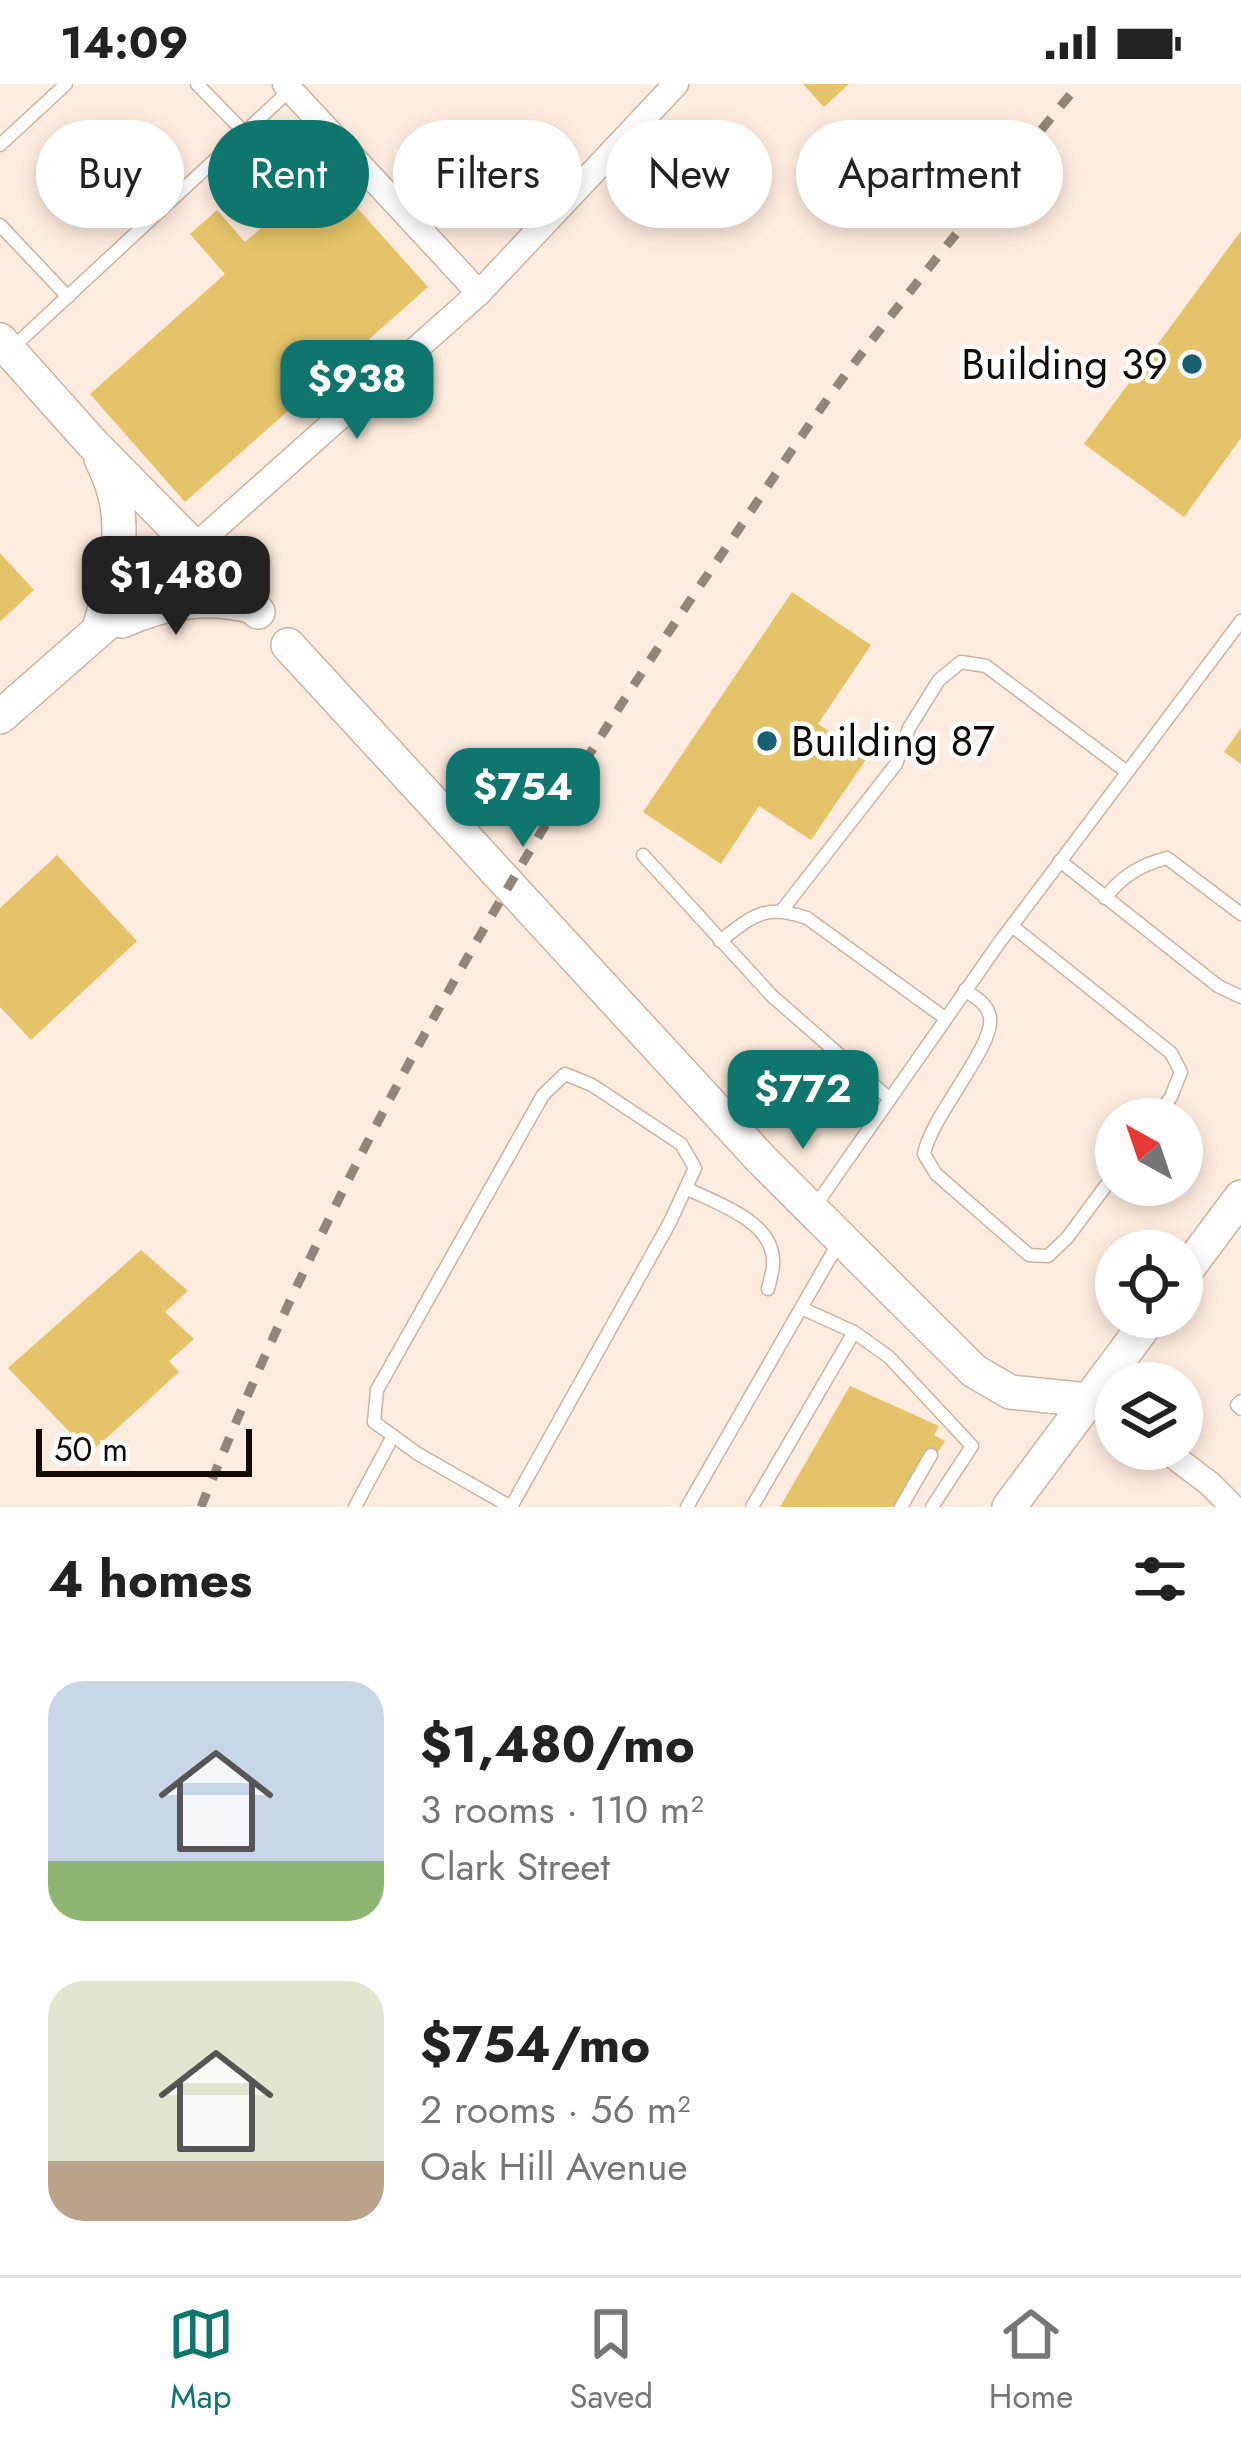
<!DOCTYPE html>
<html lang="en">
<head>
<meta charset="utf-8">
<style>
  :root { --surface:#fff; --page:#f6f6f6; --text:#222; --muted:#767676; --line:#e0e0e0; --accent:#0f766e }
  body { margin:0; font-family:Jost,sans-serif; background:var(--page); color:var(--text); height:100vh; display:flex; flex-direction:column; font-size:45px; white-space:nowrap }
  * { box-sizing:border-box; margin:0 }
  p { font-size:39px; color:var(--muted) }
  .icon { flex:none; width:66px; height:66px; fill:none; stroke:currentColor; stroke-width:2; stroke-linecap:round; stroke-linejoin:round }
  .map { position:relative; height:1423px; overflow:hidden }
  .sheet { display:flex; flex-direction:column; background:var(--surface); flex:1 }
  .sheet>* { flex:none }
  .guide { position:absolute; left:36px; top:36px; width:1170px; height:108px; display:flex; gap:24px }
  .needle { width:78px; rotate:320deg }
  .controls { position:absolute; left:1095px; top:1014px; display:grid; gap:24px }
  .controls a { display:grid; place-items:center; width:108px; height:108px; border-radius:50%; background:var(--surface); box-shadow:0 6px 18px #0003; font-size:60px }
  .scale { position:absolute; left:36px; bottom:30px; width:216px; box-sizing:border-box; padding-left:12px; border:6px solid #140b05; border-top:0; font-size:33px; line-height:42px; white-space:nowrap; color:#140b05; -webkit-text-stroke:9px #fff; paint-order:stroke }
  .price { position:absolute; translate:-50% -102px; padding:0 27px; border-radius:24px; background:var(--accent); color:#fff; font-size:39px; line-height:78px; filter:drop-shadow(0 3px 6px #0008) }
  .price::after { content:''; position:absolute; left:50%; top:72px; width:36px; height:27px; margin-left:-18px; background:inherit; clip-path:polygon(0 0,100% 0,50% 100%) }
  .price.selected { background:#222; color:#fff }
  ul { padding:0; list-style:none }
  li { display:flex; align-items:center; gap:36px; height:300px; padding:0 48px }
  li span { display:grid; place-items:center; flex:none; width:336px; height:240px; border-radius:36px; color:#555 }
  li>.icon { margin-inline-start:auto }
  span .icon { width:144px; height:144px; fill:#fffc; stroke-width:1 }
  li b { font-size:51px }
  h2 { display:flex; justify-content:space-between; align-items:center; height:144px; padding:0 48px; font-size:51px }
  .chip { padding:0 42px; border-radius:54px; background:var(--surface); box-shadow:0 6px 18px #0003; font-size:42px; line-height:108px }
  .chip.selected { background:var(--accent); color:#fff }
  .status { display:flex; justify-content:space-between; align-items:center; height:84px; padding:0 60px; background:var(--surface); direction:ltr }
  .status svg { height:33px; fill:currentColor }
  .tab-bar { display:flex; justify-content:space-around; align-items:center; height:168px; border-top:3px solid var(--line); background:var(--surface); font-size:33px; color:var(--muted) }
  .tab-bar a { display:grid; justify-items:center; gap:6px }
  .tab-bar .selected { color:var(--accent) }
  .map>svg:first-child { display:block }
</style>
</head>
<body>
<div class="status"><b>14:09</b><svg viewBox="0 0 49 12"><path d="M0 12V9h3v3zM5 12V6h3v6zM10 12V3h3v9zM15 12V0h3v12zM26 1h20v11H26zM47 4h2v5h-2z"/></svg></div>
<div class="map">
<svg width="1241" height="1423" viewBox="0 0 1241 1423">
  <rect width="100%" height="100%" fill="#feece0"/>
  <g fill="#e4c369">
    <path d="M803 0H849L824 23Z"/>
    <path d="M325 88 428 203 185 418 90 310 225 190 190 150 217 126 245 158Z"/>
    <path d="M1241 147V354L1184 433 1084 360Z"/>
    <path d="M0 469 34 506 0 538Z"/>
    <path d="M792 508 871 561 818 640 867 674 811 756 759 722 721 780 643 728Z"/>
    <path d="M1241 644V680L1224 668Z"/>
    <path d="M57 771 137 857 31 956 0 923V824Z"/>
    <path d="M141 1166 188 1207 165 1228 194 1255 169 1277 179 1288 90 1369 8 1284Z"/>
    <path d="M850 1302 939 1342 934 1351 945 1357 935 1373 927 1369 893 1423H780Z"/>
  </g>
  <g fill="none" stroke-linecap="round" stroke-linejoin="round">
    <defs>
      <g id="lane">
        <path d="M197 0 244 48"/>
        <path d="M0 61 66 0"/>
        <path d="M0 141 68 213"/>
        <path d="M10 266 290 6"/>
        <path d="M643 771 772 912 890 1015"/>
        <path d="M1060 777 1218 902 1241 913"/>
        <path d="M1105 814C1122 792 1140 781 1167 774L1241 830"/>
        <path d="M783 825 896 680 909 644 939 596 961 578 986 582 1127 688"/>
        <path d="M1012 842 1171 969 1181 988 1171 1013 1155 1035"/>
        <path d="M720 857C753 832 764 819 807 834L945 934"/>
        <path d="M965 906C976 914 987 919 990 933 995 962 931 1032 924 1070L936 1090 1029 1171 1048 1172 1067 1154 1116 1088"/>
        <path d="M565 990 592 1001 681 1060 695 1084 670 1138 511 1423 418 1370 374 1338 377 1306 543 1011Z"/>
        <path d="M686 1104C715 1119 772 1136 773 1176 774 1185 770 1196 768 1205"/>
        <path d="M813 1125 999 859 1241 537"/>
        <path d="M854 1248 889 1273 972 1362 932 1423"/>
        <path d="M1241 1317 1237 1321 1241 1325"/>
        <path d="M355 1423 393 1352"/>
        <path d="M687 1423 839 1158"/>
        <path d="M752 1423 854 1248 801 1224"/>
        <path d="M901 1423 931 1371"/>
      </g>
      <g id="street">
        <path d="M285 0 479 209"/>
        <path d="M195 462 479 209 676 0"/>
        <path d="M1088 1316 1116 1332"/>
        <path d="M1164 1365 1210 1400 1233 1423"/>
      </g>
      <g id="secondary">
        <path d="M0 256 92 359 258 528"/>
        <path d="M122 537C166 518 207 510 254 523"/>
        <path d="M99 545C116 484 133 435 101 375"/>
        <path d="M288 561 762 1076 974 1287 1010 1308 1088 1316"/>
        <path d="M0 633 195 462"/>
        <path d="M1182 1192 1241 1113"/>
        <path d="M1009 1423 1151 1233"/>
      </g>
    </defs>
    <use href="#lane" stroke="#ceb29f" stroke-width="15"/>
    <use href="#street" stroke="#ceb29f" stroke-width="27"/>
    <use href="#secondary" stroke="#ceb29f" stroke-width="36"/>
    <use href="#lane" stroke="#fff" stroke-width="12"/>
    <use href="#street" stroke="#fff" stroke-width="24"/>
    <use href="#secondary" stroke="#fff" stroke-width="33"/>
    <path stroke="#92857b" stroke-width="9" stroke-dasharray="15 15" stroke-linecap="butt" d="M201 1423C335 1088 513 773 717 477 760 415 801 350 846 290 921 191 1000 96 1079 0"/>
  </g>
  <g fill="#186070" stroke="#fff" stroke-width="4.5">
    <circle cx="1192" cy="280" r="12"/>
    <circle cx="767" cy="657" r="12"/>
  </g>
  <g text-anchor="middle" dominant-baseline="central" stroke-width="9" stroke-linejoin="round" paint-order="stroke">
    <g font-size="42" fill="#140b05" stroke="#fff" text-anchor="end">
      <text x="1168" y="280">Building 39</text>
      <text x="791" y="657" text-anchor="start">Building 87</text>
    </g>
  </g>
</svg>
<div class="controls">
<a><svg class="needle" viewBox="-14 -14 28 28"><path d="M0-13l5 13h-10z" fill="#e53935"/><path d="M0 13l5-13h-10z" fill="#767676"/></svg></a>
<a><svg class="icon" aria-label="locate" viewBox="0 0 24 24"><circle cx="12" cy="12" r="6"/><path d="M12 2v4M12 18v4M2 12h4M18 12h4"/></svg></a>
<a><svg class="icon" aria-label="layers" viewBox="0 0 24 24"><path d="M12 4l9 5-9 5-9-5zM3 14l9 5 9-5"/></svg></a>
</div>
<div class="scale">50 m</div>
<b class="price" style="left:357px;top:358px">$938</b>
<b class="price selected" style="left:176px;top:554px">$1,480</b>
<b class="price" style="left:523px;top:766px">$754</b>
<b class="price" style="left:803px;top:1068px">$772</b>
<div class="guide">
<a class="chip">Buy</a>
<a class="chip selected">Rent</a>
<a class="chip">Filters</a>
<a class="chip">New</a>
<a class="chip">Apartment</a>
</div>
</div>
<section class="sheet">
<h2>4 homes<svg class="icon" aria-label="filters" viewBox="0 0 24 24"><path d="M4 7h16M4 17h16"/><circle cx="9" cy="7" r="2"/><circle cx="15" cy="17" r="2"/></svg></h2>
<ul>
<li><span style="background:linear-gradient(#c9d6e8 75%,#8fb573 0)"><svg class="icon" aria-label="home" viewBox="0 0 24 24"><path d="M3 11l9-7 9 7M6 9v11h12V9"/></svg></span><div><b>$1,480/mo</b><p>3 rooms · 110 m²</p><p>Clark Street</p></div></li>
<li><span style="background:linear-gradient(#dfe7d0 75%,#b9a48a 0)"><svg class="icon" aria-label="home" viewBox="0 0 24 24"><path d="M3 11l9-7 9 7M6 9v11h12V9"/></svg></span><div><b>$754/mo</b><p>2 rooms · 56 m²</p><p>Oak Hill Avenue</p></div></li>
</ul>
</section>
<nav class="tab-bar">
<a class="selected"><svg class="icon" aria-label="map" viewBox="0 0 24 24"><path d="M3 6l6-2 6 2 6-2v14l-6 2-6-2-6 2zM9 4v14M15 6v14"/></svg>Map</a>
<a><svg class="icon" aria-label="saved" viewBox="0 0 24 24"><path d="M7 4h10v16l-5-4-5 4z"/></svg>Saved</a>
<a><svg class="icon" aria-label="home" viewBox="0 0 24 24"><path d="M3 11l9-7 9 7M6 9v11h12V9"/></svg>Home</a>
</nav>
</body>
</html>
